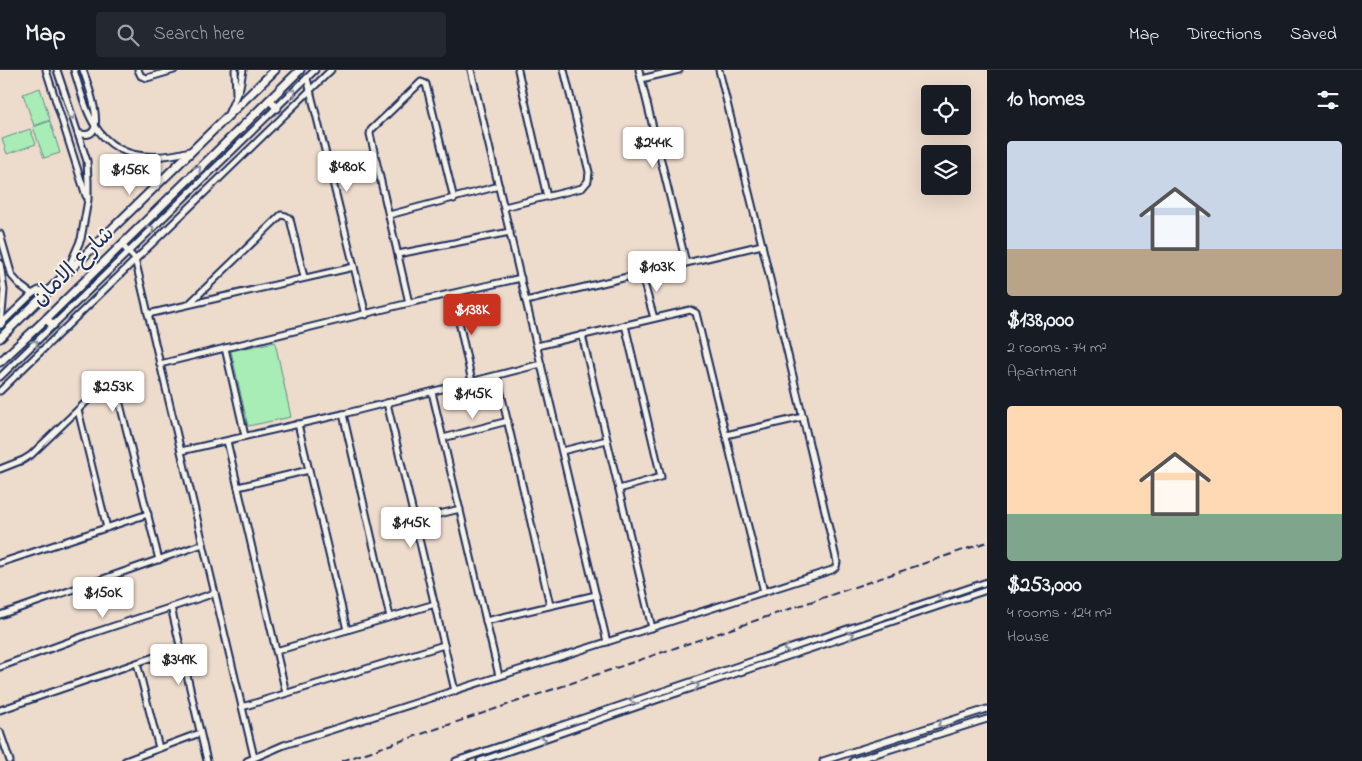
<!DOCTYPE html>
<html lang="en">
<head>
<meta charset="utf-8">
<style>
  :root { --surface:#171b24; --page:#242831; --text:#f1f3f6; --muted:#9ea1a6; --line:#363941; --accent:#c8321e }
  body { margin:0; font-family:"Indie Flower","Playpen Sans Arabic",sans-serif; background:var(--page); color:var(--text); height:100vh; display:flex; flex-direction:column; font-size:19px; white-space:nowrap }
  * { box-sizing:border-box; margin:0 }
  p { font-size:16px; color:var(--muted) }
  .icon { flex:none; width:28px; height:28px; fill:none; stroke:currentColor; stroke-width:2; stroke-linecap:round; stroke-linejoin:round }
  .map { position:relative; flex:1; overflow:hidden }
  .panel { display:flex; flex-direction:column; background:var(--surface); width:375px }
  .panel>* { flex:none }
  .tools { position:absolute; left:921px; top:15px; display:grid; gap:10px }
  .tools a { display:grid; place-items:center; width:50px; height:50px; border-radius:5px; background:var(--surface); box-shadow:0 5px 20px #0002; font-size:25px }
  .price { position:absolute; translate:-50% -42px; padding:0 11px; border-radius:5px; background:#fff; color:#222; font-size:16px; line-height:32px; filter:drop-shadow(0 1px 2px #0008) }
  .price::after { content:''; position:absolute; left:50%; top:30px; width:15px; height:11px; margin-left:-8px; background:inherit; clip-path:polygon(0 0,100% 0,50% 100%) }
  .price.on { background:var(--accent); color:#fff }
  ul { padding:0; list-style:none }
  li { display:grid; align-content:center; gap:10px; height:265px; padding:0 20px }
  li span { display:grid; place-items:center; height:155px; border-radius:5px; color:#555 }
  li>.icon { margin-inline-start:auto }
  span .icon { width:90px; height:90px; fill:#fffc; stroke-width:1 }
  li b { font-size:21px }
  h2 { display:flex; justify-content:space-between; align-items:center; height:60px; padding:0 20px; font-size:21px }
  header { display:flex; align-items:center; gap:30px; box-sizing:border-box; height:70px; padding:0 25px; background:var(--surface); border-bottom:1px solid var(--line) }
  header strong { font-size:24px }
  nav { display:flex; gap:28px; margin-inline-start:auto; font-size:18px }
  .search { width:350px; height:45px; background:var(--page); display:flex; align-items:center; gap:12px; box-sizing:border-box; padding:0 18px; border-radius:5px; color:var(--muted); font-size:19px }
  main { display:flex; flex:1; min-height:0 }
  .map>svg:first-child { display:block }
</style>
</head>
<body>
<header>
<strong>Map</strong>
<div class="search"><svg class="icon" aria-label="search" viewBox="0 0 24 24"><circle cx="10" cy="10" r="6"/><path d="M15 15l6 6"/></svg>Search here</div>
<nav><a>Map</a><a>Directions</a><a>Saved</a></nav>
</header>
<main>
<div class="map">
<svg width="987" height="691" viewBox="0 0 987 691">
  <rect width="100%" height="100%" fill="#eddbcc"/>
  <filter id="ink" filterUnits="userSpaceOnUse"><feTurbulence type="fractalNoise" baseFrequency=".02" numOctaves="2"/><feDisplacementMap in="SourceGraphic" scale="10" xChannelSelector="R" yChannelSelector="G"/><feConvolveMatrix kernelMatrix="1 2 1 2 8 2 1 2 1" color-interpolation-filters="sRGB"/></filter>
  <g filter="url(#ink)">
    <g fill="#a8ecb6" stroke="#628e8a">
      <path d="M40 18 50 50 34 56 23 24Z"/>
      <path d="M50 51 60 83 44 88 33 57Z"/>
      <path d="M30 59 36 74 7 84 2 69Z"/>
      <path d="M275 272 291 347 248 356 231 281Z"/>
    </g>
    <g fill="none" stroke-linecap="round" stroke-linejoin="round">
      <defs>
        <g id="street">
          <path d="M46 0 86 126"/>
          <path d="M57 0 87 91 88 111V130L81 169 68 199"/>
          <path d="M74 0C80 18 84 38 94 54 116 91 154 91 190 81"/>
          <path d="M138 0 141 6 147 8 174 0"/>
          <path d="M235 0 236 24"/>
          <path d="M471 0 607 572"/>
          <path d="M518 0 547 127"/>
          <path d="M639 0 686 193"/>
          <path d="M307 8 366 245"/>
          <path d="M641 9 679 0"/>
          <path d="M228 44 240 17 243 0"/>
          <path d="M78 63C112 75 87 12 83 0"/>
          <path d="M504 137 582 118 588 111 589 102 564 0"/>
          <path d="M389 145 499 116"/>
          <path d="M0 164 12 206 21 216 32 224"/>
          <path d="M122 175 135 189 254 687"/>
          <path d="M398 184 510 162"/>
          <path d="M0 193 4 220 1 255"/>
          <path d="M641 203 654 248"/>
          <path d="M453 224 472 312"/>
          <path d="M526 231 762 175"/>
          <path d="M409 233 370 64 371 60 421 12 426 14 454 129"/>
          <path d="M189 234 281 145 286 146 290 149 304 207"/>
          <path d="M148 244 354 197"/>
          <path d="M0 255 32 224 39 220 48 222"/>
          <path d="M582 265 652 558"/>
          <path d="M537 276 690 240 696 243 764 522"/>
          <path d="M225 278 245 366"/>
          <path d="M160 294 409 233 521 208"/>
          <path d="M497 306 550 535"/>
          <path d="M0 307 315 0"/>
          <path d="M0 321 331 0"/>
          <path d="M432 322 499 606"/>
          <path d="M387 333 455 621"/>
          <path d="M78 340 107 458"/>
          <path d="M343 344 390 547"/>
          <path d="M298 354 347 560"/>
          <path d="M726 365 803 347"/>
          <path d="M443 368 508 351"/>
          <path d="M227 371 286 623"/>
          <path d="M181 381 343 344 541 294"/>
          <path d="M562 381 607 370"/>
          <path d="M0 399 23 390 31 385 109 310H114L159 490"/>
          <path d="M238 417 309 400"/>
          <path d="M619 419 661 407 625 255"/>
          <path d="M415 450 460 439"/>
          <path d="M0 493 148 444"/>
          <path d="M171 537 207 691"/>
          <path d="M0 545 203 474"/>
          <path d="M486 551 596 525"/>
          <path d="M276 581 435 534"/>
          <path d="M137 593 159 678"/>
          <path d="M0 597 87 565 215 523"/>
          <path d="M242 637 444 575"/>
          <path d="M0 640 180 578"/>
          <path d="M0 662 10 691"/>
          <path d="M125 691 200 663"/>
          <path d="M247 691 284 675 832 500 836 497 837 492 762 175 719 0"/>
          <path d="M456 691 987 512"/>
          <path d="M480 691 659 629 987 520"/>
          <path d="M823 691 987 639"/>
          <path d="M853 691 987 649"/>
        </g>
        <g id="secondary">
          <path d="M270 30 277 38"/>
          <path d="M46 249 53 255"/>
          <path d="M0 268 275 0"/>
          <path d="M0 292 46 249 300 0"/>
        </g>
      </defs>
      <use href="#street" stroke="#1b2f5e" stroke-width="9"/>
      <use href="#secondary" stroke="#1b2f5e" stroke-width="11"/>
      <use href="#street" stroke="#f7f3e8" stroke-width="5"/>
      <use href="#secondary" stroke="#f7f3e8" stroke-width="7"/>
      <path stroke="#1b2f5e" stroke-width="2" stroke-dasharray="8 4" stroke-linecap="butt" d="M342 691 987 472"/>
    </g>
    <defs><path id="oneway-chevron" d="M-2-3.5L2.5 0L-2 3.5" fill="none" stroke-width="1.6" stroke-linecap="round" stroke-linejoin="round" transform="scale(1.25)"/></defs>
    <g stroke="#8991a3">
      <use href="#oneway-chevron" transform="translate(293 22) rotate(-45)"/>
      <use href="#oneway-chevron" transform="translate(72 46) rotate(72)"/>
      <use href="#oneway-chevron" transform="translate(198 99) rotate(-44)"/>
      <use href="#oneway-chevron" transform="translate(151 159) rotate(-44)"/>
      <use href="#oneway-chevron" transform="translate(35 273) rotate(-45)"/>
      <use href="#oneway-chevron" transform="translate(941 527) rotate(161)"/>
      <use href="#oneway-chevron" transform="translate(851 565) rotate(-18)"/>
      <use href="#oneway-chevron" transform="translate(787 579) rotate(162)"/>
      <use href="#oneway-chevron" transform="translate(696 616) rotate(-18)"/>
      <use href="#oneway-chevron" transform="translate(633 630) rotate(161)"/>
      <use href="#oneway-chevron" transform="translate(941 654) rotate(162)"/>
      <use href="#oneway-chevron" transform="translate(543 670) rotate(-19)"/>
    </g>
  </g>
  <g text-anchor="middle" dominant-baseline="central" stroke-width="4" stroke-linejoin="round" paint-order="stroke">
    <g font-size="22" fill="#1b2f5e" stroke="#f7f3e8">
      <text transform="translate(74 197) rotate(-44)">شارع الامان</text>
    </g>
  </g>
</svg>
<div class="tools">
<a><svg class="icon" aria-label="locate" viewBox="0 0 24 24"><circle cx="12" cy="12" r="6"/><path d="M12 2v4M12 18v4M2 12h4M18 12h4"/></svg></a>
<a><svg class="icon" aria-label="layers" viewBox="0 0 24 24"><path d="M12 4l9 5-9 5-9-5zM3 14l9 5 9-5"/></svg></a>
</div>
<b class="price" style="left:653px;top:99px">$244K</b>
<b class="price" style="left:347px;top:123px">$480K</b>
<b class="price" style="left:130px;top:126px">$156K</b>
<b class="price" style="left:657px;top:223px">$103K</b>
<b class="price on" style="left:472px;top:266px">$138K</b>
<b class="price" style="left:113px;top:343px">$253K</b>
<b class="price" style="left:473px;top:350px">$145K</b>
<b class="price" style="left:411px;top:479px">$145K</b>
<b class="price" style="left:103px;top:549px">$150K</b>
<b class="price" style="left:179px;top:616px">$349K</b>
</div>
<section class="panel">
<h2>10 homes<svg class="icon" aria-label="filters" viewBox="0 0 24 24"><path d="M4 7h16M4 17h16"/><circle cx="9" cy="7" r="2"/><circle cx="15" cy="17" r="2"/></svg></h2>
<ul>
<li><span style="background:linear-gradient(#c9d6e8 70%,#b9a48a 0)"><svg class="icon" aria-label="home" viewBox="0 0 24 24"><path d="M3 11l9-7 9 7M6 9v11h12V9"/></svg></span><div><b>$138,000</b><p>2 rooms · 74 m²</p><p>Apartment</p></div></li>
<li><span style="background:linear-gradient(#ffd9b3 70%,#7fa58c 0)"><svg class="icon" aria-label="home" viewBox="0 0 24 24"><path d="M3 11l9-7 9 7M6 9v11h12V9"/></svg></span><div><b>$253,000</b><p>4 rooms · 124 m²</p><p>House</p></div></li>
</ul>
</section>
</main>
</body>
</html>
